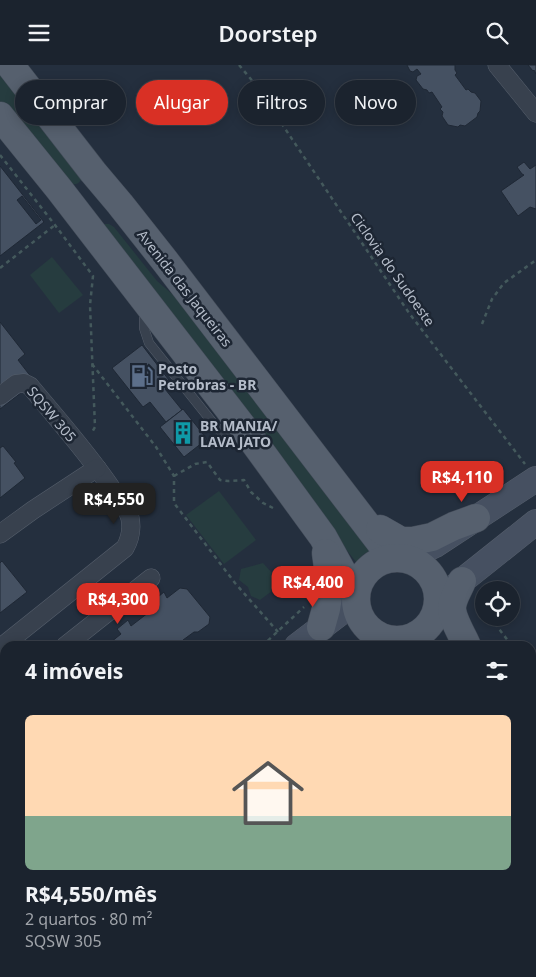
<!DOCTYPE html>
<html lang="pt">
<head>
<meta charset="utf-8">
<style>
  :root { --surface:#1b232e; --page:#242b36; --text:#f1f3f6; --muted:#a0a4aa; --line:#39404a; --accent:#d93025 }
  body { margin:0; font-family:"Noto Sans",sans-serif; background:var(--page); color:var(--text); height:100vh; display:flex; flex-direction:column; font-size:19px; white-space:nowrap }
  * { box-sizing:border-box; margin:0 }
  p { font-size:16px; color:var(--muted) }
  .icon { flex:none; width:28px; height:28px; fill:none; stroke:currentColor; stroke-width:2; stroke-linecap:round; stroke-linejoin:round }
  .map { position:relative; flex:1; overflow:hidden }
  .side { position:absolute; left:0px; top:576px; width:536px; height:336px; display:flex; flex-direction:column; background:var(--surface); border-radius:15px 15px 0 0; box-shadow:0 2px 12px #0003,0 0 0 1px var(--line) }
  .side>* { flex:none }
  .top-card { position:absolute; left:15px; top:15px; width:506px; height:45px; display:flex; gap:10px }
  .controls { position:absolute; left:475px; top:516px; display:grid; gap:10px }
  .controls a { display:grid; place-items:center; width:45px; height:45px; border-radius:50%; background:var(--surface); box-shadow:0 2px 12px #0003,0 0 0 1px var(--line); font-size:25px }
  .price { position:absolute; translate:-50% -42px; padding:0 11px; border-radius:10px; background:var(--accent); color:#fff; font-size:16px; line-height:32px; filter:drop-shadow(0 1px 2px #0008) }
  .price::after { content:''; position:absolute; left:50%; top:30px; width:15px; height:11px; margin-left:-8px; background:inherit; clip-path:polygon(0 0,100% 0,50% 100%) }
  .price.selected { background:#222; color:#fff }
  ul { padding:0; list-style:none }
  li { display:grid; align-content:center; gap:10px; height:265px; padding:0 25px }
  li+li { border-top:1px solid var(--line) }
  li span { display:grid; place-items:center; height:155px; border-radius:8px; color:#555 }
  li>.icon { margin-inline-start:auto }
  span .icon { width:90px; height:90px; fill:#fffc; stroke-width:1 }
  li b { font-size:21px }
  h2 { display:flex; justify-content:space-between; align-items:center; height:60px; padding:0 25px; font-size:21px }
  .tag { padding:0 18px; border-radius:22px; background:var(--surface); box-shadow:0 2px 12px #0003,0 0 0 1px var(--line); font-size:18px; line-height:45px }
  .tag.selected { background:var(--accent); color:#fff }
  header { display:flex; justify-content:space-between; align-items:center; height:65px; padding:0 25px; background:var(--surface); font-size:22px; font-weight:600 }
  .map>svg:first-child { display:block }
</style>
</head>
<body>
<header><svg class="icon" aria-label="menu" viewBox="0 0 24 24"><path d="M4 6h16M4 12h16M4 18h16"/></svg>Doorstep<svg class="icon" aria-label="search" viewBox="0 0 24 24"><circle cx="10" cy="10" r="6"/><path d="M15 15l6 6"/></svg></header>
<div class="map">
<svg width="536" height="912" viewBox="0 0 536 912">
  <rect width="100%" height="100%" fill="#242f3e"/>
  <g fill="#263c3f">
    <path d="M0 4 82 113C79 119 76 120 70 119L0 41Z"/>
    <path d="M105 159H109L114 162 157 216 185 240 375 483 364 489 356 497 127 204 102 161Z"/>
    <path d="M52 192 83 230 59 248 30 210Z"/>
    <path d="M219 426 256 475 224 499 186 450Z"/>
    <path d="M263 498 272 508 276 523 260 535 251 531 248 522 239 515 241 504Z"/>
    <path d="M223 908H275L277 911 275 912H217Z"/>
  </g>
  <g fill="#455162" stroke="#1f2835" fill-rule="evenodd">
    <path d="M407 0H455V5L457 8 455 10 466 25 468 24 471 27 475 28 481 36 480 46 478 48 477 52 465 61 460 60 458 62 448 60 442 51 443 47 440 44 442 42 432 27 429 28 427 25 423 24 416 15 417 11 421 9 417 4 413 7 410 6Z"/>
    <path d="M528 0H536V9L534 5 533 6Z"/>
    <path d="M524 97 530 104 536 100V144L530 142 518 151 501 126 524 110 522 109 517 102Z"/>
    <path d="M0 101 44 157 0 191ZM22 131 41 155 36 159 17 135Z"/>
    <path d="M0 257 25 289 18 295 35 317 0 344Z"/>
    <path d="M142 280 172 319 165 324 182 345 166 357 150 337 143 342 112 303Z"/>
    <path d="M183 344 207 374 184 392 160 362Z"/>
    <path d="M3 381 16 397 14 398 25 413 0 433V383Z"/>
    <path d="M2 496 27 527 0 548V498Z"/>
    <path d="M180 523 187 524 210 552 209 559 198 567H194L183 575V579L180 581H106L121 569 117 564 128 555 131 561 157 541 153 536 164 527 167 533Z"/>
    <path d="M5 660V681L0 675V664Z"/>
    <path d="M531 860 536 861V901L533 903H531Z"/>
    <path d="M88 908H128L125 910V912H90Z"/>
    <path d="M426 908H459L463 912H420Z"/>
  </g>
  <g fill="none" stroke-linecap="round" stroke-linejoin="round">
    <defs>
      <path id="lane" d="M144 245V263L149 278 217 363 223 368 243 374"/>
      <g id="street">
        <path d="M497 0 536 48"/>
        <path d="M0 331 16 319 24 318 30 321C58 355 87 387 112 424 118 433 127 442 130 453 132 463 130 474 125 483L0 583"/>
        <path d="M0 469 33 445 97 403"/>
        <path d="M65 581 151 513"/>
        <path d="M0 633 5 629"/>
        <path d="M162 912 167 908"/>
      </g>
      <g id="secondary">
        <path d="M406 494 435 480 536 414"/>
        <path d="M438 535 536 457"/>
        <path d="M297 581 356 536"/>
        <path d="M379 581 388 574"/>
        <path d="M0 830 5 824"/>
        <path d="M0 878 5 881"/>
        <path d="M13 912 14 908"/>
      </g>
      <g id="primary">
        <path d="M10 0 93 107 120 139 165 196 383 481 395 493"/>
        <path d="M0 51 59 124 245 365 323 472 356 532"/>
        <path d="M380 464 401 476H413L432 472 454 461 476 453"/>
        <circle cx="397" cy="534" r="41"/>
        <path d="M462 516C459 524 452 534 452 543 452 554 463 571 467 581"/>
        <path d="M321 562 326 544 330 518 326 488"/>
        <path d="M531 655 536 660"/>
        <path d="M531 724 536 730"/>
      </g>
    </defs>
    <use href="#lane" stroke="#565f6c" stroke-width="10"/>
    <use href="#street" stroke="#565f6c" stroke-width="19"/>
    <use href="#secondary" stroke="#565f6c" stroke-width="26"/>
    <use href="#primary" stroke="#414a57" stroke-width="29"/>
    <g stroke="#44595c" stroke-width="2.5" stroke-dasharray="4 4" stroke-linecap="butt">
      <path d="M239 0 255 19 409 248 525 399"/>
      <path d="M0 90 55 160 93 211 90 240 95 362 91 369"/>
      <path d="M0 203 55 160"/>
      <path d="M482 259 492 234 504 218 536 195"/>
      <path d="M92 299 156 382 174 411V438L235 518 278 567"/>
      <path d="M174 411 195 399 207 397 220 415 228 416 244 415 251 427 263 438 273 443"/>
      <path d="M477 535 484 544"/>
      <path d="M490 552 512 581"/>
      <path d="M262 581 304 542"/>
      <path d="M531 606 536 613"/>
      <path d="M531 766 536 772"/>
      <path d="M340 912 343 910"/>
    </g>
    <use href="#lane" stroke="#38414e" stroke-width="9"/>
    <use href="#street" stroke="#38414e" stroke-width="18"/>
    <use href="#secondary" stroke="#465061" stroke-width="25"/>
    <use href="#primary" stroke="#56606e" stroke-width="28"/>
  </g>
  <defs>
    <symbol id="fuel-bare" viewBox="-9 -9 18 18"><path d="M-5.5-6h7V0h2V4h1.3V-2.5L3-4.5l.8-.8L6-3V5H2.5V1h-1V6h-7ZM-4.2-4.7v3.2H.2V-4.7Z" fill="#5c6f8a" stroke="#1d2633" stroke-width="2.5" paint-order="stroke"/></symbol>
    <symbol id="building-bare" viewBox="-9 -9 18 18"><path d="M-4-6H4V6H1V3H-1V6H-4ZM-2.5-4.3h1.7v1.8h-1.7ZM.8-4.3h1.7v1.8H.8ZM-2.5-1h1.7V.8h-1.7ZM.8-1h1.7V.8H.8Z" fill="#0f9aa8" stroke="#1d2633" stroke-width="2.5" paint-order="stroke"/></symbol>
  </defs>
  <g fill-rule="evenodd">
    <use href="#fuel-bare" x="126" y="295" width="32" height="32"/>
    <use href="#building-bare" x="167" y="352" width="32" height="32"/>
  </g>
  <g text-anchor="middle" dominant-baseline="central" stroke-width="5" stroke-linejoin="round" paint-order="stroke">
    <g font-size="14" fill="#b4bcc9" stroke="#1d2633">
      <text transform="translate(393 204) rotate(55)">Ciclovia do Sudoeste</text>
      <text transform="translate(185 223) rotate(52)">Avenida das Jaqueiras</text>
      <text transform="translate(52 349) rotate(50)">SQSW 305</text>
    </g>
    <g font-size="14" font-weight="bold" fill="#b4bcc9" stroke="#1d2633" text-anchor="start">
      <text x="158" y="303">Posto<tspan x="158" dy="16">Petrobras - BR</tspan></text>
      <text x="200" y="360">BR MANIA/<tspan x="200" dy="16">LAVA JATO</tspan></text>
    </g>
  </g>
</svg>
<div class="controls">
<a><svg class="icon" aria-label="locate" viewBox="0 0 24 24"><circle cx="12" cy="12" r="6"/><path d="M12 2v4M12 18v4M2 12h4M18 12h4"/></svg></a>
</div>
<b class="price" style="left:462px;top:438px">R$4,110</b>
<b class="price selected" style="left:114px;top:460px">R$4,550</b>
<b class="price" style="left:313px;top:543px">R$4,400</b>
<b class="price" style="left:118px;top:560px">R$4,300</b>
<div class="top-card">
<a class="tag">Comprar</a>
<a class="tag selected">Alugar</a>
<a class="tag">Filtros</a>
<a class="tag">Novo</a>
</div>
<section class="side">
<h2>4 imóveis<svg class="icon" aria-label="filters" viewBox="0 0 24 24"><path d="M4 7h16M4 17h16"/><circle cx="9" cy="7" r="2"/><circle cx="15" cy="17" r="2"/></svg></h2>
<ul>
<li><span style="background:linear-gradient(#ffd9b3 65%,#7fa58c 0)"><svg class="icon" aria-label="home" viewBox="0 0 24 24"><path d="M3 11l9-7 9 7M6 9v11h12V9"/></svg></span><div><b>R$4,550/mês</b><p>2 quartos · 80 m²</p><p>SQSW 305</p></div></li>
</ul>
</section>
</div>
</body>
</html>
